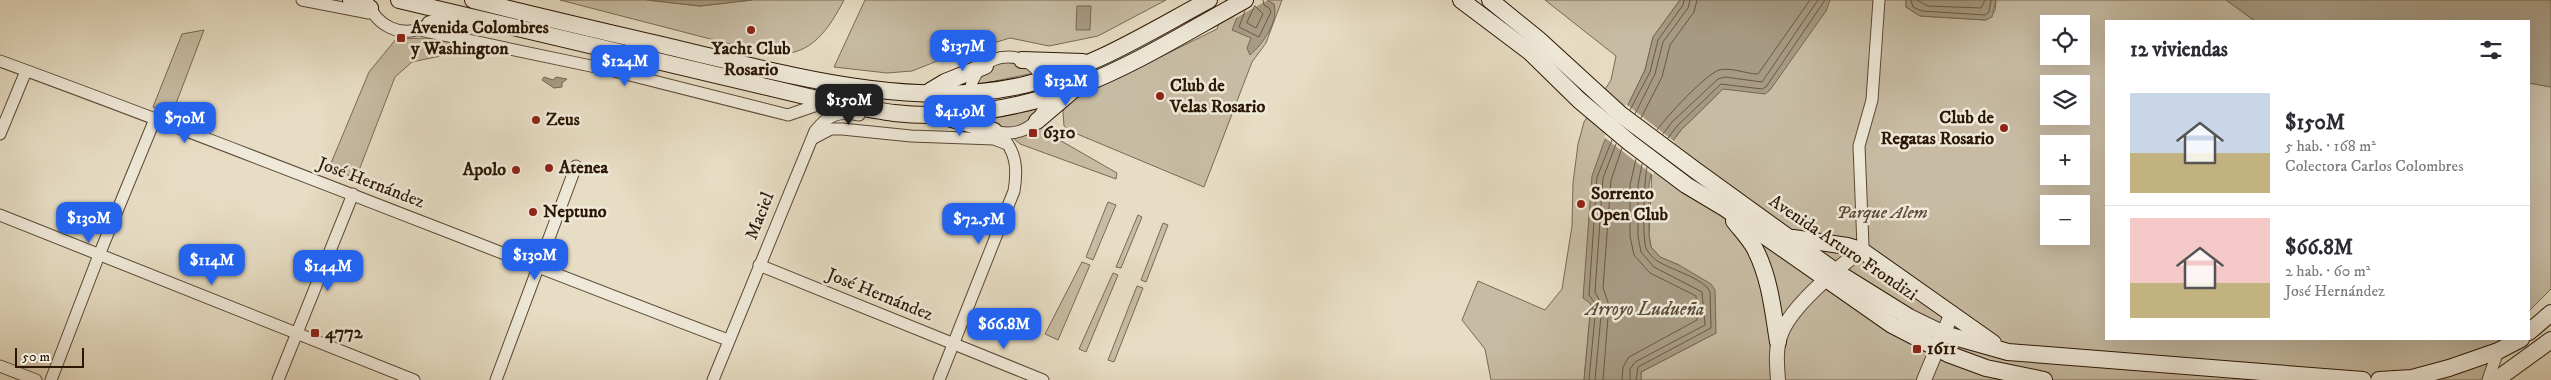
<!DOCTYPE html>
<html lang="es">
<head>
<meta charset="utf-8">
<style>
  :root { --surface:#fff; --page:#f2f2f3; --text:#2b2b33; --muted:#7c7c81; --line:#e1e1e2; --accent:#2563eb }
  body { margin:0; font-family:"IM FELL DW Pica",serif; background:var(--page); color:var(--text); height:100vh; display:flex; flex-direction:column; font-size:19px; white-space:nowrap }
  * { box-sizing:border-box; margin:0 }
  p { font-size:16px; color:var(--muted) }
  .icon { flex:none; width:28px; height:28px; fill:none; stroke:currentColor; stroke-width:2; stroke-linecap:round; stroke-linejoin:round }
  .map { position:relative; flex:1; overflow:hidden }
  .side { position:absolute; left:2105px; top:20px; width:425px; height:320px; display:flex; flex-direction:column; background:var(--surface); border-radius:0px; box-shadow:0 5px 20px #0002 }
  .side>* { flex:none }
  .controls { position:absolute; left:2040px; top:15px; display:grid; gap:10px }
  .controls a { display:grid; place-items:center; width:50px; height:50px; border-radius:0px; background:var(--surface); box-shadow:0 5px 20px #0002; font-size:25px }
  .scale { position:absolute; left:15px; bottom:12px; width:69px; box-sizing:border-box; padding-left:5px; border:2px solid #2b1704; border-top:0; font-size:14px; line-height:18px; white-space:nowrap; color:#2b1704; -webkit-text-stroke:4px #efe9d9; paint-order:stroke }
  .price { position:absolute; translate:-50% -42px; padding:0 11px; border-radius:10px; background:var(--accent); color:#fff; font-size:16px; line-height:32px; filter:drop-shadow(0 1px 2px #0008) }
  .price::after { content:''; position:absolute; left:50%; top:30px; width:15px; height:11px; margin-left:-8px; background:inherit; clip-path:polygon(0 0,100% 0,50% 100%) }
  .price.selected { background:#222; color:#fff }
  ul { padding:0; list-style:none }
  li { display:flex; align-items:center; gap:15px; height:125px; padding:0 25px }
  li+li { border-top:1px solid var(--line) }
  li span { display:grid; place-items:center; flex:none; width:140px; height:100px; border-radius:0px; color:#555 }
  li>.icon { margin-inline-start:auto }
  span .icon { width:60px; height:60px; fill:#fffc; stroke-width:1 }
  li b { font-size:21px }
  h2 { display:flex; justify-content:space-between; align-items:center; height:60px; padding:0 25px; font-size:21px }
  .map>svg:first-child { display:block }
</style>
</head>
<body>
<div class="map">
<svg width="2551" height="380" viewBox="0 0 2551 380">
  <rect width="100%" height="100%" fill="#e7ddc4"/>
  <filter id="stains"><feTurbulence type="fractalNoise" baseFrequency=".004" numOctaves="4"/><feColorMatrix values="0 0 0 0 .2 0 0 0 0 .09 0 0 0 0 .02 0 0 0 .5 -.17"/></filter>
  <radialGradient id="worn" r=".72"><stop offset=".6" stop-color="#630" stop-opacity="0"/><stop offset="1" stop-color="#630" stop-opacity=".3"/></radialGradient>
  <g fill="#c7bba3" stroke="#796954" fill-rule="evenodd">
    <path d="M560 0H647L700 6 752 0H844C830 27 811 57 777 53L776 56Z"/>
    <path d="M865 0H1166L1098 36 1049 46 1010 38 950 56 912 71 887 73 834 67Z"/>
    <path d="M1226 0 1267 2V0H1282L1266 43 1252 62 1204 187 1070 131 1064 126 1063 111 1069 102 1217 29Z"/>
    <path d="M1545 0H1680L1653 37 1645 70 1628 105 1591 304 1584 380H1491L1485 349 1462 320 1478 281 1545 310 1562 289 1572 226 1573 183 1578 144 1584 122 1611 80 1616 56Z"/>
    <path d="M1780 0H1906V7L1920 16 1986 20 1995 11 1996 0H2226L2255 21H2106V339H2501L2484 380H1641V372L1716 333 1679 265 1660 257 1651 247 1649 235 1652 169 1681 130 1724 88ZM2049 24H2081V56H2049ZM2049 84H2081V116H2049ZM2049 144H2081V176H2049ZM2049 204H2081V236H2049Z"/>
    <path d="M204 30 172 114 153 107 182 34Z"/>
    <path d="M427 38 479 48 412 62 395 77 356 178 329 168 369 72 396 39Z"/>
    <path d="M1003 61 1020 63 1034 73 976 85C977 72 991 64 1003 61Z"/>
    <path d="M2529 83 2551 87V289L2529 311Z"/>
    <path d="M1043 102C1032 132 1000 137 979 114Z"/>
    <path d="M1043 121 1056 138 1117 173 1116 179 1020 144 1013 138 1032 131Z"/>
    <path d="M1108 202 1116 205 1093 260 1086 257Z"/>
    <path d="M1138 215 1142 217 1121 268 1116 267Z"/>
    <path d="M1163 223 1168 225 1146 282 1141 280Z"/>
    <path d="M1082 262 1090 265 1058 340 1045 334Z"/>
    <path d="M1113 273 1118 275 1086 352 1079 349Z"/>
    <path d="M1137 286 1143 288 1114 362 1108 360Z"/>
  </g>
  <g fill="#a79a83" stroke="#756650">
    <path d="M647 0H752L700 6Z"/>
    <path d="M1244 0H1267L1274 4C1279 21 1263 44 1250 55L1247 48 1251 38 1232 30Z"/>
    <path d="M1680 0H1830L1826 11 1770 90 1765 94 1723 89 1681 130 1652 169 1649 185V235L1651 247 1660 257 1679 265 1711 284 1715 290 1716 333 1641 372V380H1584L1591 304 1583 298 1592 176 1604 142 1628 105 1645 70 1653 37Z"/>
    <path d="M1906 0H1996L1992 17 1986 20 1920 16 1906 7Z"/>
    <path d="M2226 0H2551V87L2529 83V21H2255Z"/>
    <path d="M1077 6H1091L1090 30H1076Z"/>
    <path d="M544 77 553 80 556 77 567 79 562 83V87L554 88 542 80Z"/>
  </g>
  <g fill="#e7ddc4">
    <path d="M1241 0H1268L1234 19Z"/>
    <path d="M1626 104 1675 142 1653 175 1604 137Z"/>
  </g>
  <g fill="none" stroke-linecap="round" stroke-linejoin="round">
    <g stroke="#695844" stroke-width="1">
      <path d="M1911 0 1913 7 1922 11 1985 15 1989 12 1991 0"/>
      <path d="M1917 0 1928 6 1981 8 1985 0"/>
      <path d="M1255 6 1263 14 1256 28 1247 23Z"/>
      <path d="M1245 11 1239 27 1259 37 1271 12 1269 8 1264 5 1263 0"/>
      <path d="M1630 110 1650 72 1658 40 1683 5 1684 0"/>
      <path d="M1635 114 1655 74 1663 42 1688 8 1690 0"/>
      <path d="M1641 118 1662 77 1670 45 1694 12 1697 0"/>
      <path d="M1657 130C1666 117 1706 74 1719 70 1732 67 1746 74 1758 74L1810 0"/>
      <path d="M1663 134 1672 122 1718 79 1725 77 1762 82 1818 0"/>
      <path d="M1668 138 1677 126 1721 84 1762 89 1766 87 1825 0"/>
      <path d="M1589 380 1596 305 1589 295 1597 177 1612 140"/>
      <path d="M1595 380 1602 305 1595 292 1603 178 1616 144"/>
      <path d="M1603 380 1609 305 1603 288 1611 180 1622 148"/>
      <path d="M1622 380 1623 367 1629 357 1697 320 1696 296 1650 273 1634 255 1630 236V185L1636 159"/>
      <path d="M1630 380V369L1635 362 1705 325 1702 292 1654 267 1641 252 1638 236V185L1642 164"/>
      <path d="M1636 380 1638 367 1711 328 1710 292 1707 287C1693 275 1675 271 1659 262 1655 260 1648 253 1646 248 1642 237 1644 180 1647 167"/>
    </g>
    <defs>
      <g id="minor">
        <path d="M302 0 369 13"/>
        <path d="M368 2C376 26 402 39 425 26"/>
        <path d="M420 30 610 70 788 115 826 102"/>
        <circle cx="1008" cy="95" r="38"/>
        <path d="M0 61C244 150 485 248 728 340"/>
        <path d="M0 134 26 71"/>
        <path d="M812 139 831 129H842L911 136 994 139 1007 144"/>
        <path d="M0 215 414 380"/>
        <path d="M1861 250 1863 246 1859 146 1872 100 1879 0"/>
        <path d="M759 265 1043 380"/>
        <path d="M0 366 36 380"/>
        <path d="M51 380 99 255 155 119"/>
        <path d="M278 380 353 194"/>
        <path d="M496 380 576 166"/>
        <path d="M713 380 815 131C828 115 838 111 859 115"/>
        <path d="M939 380 1014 191C1018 167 1016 151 999 133"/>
        <path d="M2488 380 2498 351"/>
      </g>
      <g id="tertiary">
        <path d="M1778 380C1777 365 1775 349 1781 334 1791 306 1838 268 1861 250"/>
        <path d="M1924 380 1952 313"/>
      </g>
      <g id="secondary">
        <path d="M351 0 370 8"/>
        <path d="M399 0 826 101C849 105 871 110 894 113 952 120 1022 108 1077 87 1135 65 1190 30 1245 0"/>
        <path d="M473 0C544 18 615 34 687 51 793 76 915 110 1024 85 1091 69 1149 32 1209 0"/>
        <path d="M1461 0 1530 52 1579 100 1629 142 1686 185 1726 209 1892 325 1948 354 1986 368 2044 380"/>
        <path d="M1490 0 1538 39 1620 114 1695 170 1835 271 1909 317 1944 334 2008 352 2363 380"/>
        <path d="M430 24 473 22"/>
        <path d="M1022 60 1083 62"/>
        <path d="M930 91 945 82 985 66"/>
        <path d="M945 117 994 131"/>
        <path d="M1037 121 1071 92"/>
        <path d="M1734 221C1741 230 1750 239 1755 249 1770 278 1773 311 1778 342"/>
        <path d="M1793 238 1847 246 1861 250 1993 343"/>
        <path d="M2529 332 2551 313"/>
        <path d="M2379 380 2412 378 2449 368 2498 351 2521 339"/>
        <path d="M2496 380 2551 340"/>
      </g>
    </defs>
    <use href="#minor" stroke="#5a4834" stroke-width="13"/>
    <use href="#tertiary" stroke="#5a4834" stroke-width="16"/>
    <use href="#secondary" stroke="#2b1704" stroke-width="18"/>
    <use href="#minor" stroke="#efe9d9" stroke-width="11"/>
    <use href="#tertiary" stroke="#efe9d9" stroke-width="14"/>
    <use href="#secondary" stroke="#efe9d9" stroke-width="16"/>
  </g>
  <g fill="#8f2418" stroke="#efe9d9" stroke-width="2">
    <circle cx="751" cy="30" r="5"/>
    <rect x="396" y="33" width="10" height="10" rx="2.5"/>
    <circle cx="1160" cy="96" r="5"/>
    <circle cx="536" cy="120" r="5"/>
    <circle cx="2004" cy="128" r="5"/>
    <rect x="1028" y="128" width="10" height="10" rx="2.5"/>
    <circle cx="549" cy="168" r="5"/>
    <circle cx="516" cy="170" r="5"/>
    <circle cx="1581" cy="204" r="5"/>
    <circle cx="533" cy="212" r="5"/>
    <rect x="310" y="328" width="10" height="10" rx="2.5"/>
    <rect x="1912" y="344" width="10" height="10" rx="2.5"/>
  </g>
  <g text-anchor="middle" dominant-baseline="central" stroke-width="5" stroke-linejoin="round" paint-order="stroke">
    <g font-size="18" font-weight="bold" fill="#2b1704" stroke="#efe9d9" text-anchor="start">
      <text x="411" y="28">Avenida Colombres<tspan x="411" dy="21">y Washington</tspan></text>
      <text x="751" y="49" text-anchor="middle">Yacht Club<tspan x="751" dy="21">Rosario</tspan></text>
      <text x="1170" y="86">Club de<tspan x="1170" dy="21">Velas Rosario</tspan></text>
      <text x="1994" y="118" text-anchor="end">Club de<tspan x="1994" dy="21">Regatas Rosario</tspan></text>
      <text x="546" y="120">Zeus</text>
      <text x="1043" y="133">6310</text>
      <text x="559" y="168">Atenea</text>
      <text x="506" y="170" text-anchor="end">Apolo</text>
      <text x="1591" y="194">Sorrento<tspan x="1591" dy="21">Open Club</tspan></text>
      <text x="543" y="212">Neptuno</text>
      <text x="325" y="333">4772</text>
      <text x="1927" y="349">1611</text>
    </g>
    <g font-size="18" fill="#2b1704" stroke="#efe9d9">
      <text transform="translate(371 183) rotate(21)">José Hernández</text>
      <text transform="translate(760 216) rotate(-68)">Maciel</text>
      <text transform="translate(1843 248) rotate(34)">Avenida Arturo Frondizi</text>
      <text transform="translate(880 295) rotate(22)">José Hernández</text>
    </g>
    <g font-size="18" font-style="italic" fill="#5a4834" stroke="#efe9d9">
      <text x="1882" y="213">Parque Alem</text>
    </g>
    <g font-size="19" font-style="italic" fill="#5d4b37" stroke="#efe9d9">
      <text x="1645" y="309">Arroyo Ludueña</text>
    </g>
  </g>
  <rect width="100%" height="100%" filter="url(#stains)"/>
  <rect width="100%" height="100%" fill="url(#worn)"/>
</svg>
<div class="controls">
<a><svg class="icon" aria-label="locate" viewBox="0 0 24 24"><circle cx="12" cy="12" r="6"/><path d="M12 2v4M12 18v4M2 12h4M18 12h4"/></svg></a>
<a><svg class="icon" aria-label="layers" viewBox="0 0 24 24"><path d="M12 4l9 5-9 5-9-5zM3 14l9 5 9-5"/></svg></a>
<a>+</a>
<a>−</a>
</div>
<div class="scale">50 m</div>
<b class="price" style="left:963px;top:72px">$137M</b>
<b class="price" style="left:625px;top:87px">$124M</b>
<b class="price" style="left:1066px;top:107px">$132M</b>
<b class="price selected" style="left:849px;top:126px">$150M</b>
<b class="price" style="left:960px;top:137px">$41.9M</b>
<b class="price" style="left:185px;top:144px">$70M</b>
<b class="price" style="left:89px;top:244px">$130M</b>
<b class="price" style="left:979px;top:245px">$72.5M</b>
<b class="price" style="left:535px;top:281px">$130M</b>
<b class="price" style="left:212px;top:286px">$114M</b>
<b class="price" style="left:328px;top:292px">$144M</b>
<b class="price" style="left:1004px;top:350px">$66.8M</b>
<section class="side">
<h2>12 viviendas<svg class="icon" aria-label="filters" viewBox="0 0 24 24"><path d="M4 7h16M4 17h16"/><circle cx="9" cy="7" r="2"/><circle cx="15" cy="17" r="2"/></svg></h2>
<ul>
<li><span style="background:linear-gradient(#c9d6e8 60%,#c2b280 0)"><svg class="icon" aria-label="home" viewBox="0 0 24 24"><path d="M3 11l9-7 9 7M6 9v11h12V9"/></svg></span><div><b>$150M</b><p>5 hab. · 168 m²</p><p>Colectora Carlos Colombres</p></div></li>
<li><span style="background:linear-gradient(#f6c9c9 65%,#c2b280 0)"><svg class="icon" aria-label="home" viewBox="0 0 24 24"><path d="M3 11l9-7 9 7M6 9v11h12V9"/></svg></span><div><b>$66.8M</b><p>2 hab. · 60 m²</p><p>José Hernández</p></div></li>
</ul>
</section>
</div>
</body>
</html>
